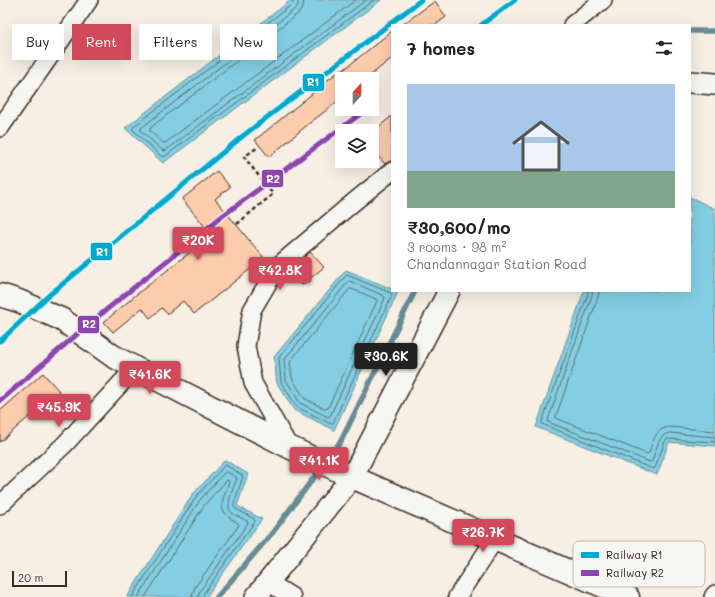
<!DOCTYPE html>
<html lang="en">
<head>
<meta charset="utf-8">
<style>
  :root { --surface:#fff; --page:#f2f2f2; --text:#222; --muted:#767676; --line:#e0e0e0; --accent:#d1495b }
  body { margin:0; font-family:Mali,sans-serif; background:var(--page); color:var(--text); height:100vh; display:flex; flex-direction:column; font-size:15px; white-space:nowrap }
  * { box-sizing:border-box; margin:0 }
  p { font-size:13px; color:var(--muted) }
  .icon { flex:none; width:22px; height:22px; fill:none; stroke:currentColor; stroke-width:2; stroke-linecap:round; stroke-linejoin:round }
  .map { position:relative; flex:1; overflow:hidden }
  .details { position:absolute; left:391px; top:24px; width:300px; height:268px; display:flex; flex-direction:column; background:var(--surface); border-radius:0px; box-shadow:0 4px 16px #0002 }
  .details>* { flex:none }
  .guide { position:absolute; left:12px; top:24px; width:319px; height:36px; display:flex; gap:8px }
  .needle { width:26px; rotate:21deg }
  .buttons { position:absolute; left:335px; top:72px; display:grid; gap:8px }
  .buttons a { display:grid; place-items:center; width:44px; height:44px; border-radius:0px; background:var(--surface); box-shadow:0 4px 16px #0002; font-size:20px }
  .scale { position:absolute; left:12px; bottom:10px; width:55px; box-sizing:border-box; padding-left:4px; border:2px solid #3b2a1e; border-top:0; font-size:11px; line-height:14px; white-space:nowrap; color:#3b2a1e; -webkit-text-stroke:3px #f6f6f2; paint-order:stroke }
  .price { position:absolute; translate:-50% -34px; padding:0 9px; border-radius:4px; background:var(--accent); color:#fff; font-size:13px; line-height:26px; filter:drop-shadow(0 1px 2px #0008) }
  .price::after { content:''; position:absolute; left:50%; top:24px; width:12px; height:9px; margin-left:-6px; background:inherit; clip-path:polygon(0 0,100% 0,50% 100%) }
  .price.on { background:#222; color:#fff }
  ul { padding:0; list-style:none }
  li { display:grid; align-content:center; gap:8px; height:212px; padding:0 16px }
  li+li { border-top:1px solid var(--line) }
  li span { display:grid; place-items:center; height:124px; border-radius:0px; color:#555 }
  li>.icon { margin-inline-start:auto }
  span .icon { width:72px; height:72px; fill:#fffc; stroke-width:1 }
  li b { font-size:17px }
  h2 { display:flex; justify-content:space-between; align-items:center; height:48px; padding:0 16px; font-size:17px }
  .tag { padding:0 14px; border-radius:0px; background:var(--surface); box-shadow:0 4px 16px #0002; font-size:14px; line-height:36px }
  .tag.on { background:var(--accent); color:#fff }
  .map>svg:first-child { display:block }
</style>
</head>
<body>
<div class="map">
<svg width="715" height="597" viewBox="0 0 715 597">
  <rect width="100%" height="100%" fill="#f7eee4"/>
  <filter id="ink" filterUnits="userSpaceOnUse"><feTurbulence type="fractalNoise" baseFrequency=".025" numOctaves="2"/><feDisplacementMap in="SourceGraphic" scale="8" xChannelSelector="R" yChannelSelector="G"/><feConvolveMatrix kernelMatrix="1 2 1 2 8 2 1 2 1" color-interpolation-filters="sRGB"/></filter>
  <g filter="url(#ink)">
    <g fill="#83cee3" stroke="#668c94">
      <path d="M291 0H381L163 163 125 128Z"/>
      <path d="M690 197 715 209V446L669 442 657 475 536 427 584 291H690Z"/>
      <path d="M346 270 392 289V291L398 292 334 430 294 410 277 383 274 357Z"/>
      <path d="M225 460 248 474 237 506 262 519 206 597H127L193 494Z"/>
    </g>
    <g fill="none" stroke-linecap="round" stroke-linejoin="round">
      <g stroke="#586c6d" stroke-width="1">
        <path d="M293 0V3L291 5 133 127V130L162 157H164L374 0"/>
        <path d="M298 0V5L295 9 141 128V131L162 150 165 151 366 0"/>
        <path d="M304 0 303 7 299 13 150 128V131L163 143H165L356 0"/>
        <path d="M347 275 391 293 392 295 333 423 331 424 297 407 281 382 279 358Z"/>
        <path d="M350 281 384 296 385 298 330 416 328 417 300 403 286 380 284 360 348 282Z"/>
        <path d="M350 289H352L376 299 377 301 328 408 325 409 304 398 292 378 290 362Z"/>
        <path d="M588 291V294L542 422V424L653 469 655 468 665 441 667 439 715 442"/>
        <path d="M593 291 592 295 548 420V422L650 462 652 461C656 451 658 434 670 433L715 437"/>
        <path d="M599 291 598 297 556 416V418L647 454 649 453C653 442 655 428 670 427L715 431"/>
        <path d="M132 597 196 497 224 466 226 465 243 476 234 504V507L236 509 254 519 255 521 204 593 203 597"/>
        <path d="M138 597 200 500 225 472H227L236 477 237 478C234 487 224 506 232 513 236 516 242 518 247 521L248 523 200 591 198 597"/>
        <path d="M145 597 205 504 226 481 228 480 229 482C222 503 215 510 238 523L239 525 195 587 193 592 192 597"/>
      </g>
      <g stroke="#668c94" stroke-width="5.5">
        <path d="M690 31H715"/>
        <path d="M327 459 341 441 415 291"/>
        <path d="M217 597 273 532 321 468"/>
      </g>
    </g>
    <g fill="#fdccad" stroke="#3b2a1e">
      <path d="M435 1 446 17 435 25H402Z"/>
      <path d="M392 31V58L366 79H342V98L306 126 269 157 255 140 313 93 312 92 342 69V71Z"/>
      <path d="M392 116V161H390L385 164 372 150V132Z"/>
      <path d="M217 171 230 187 215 199 264 258 194 314 183 301 167 314 162 308 150 318 142 308 113 332 104 322 137 294 212 235 182 199Z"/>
      <path d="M310 252 324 267 302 285 289 270Z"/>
      <path d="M43 373 59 391 0 442V411Z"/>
    </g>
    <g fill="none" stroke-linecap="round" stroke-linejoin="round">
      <defs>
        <g id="minor">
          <path d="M572 25 603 0"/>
          <path d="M0 128 89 0"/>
          <path d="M289 447 253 383 246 346 252 310 278 266 355 201 392 171"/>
          <path d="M0 505 64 445 135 368"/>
          <path d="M268 582 292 597"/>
          <path d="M457 597 495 539"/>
          <path d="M713 597 715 594"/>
        </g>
        <g id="tertiary">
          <path d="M690 82 715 84"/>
          <path d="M256 597 352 477 449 291"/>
        </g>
        <path id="secondary" d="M0 295 19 301 61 319 113 356 135 368 289 447 352 477 628 597"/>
      </defs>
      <use href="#minor" stroke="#3b2a1e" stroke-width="20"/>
      <use href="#tertiary" stroke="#3b2a1e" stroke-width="24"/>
      <use href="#secondary" stroke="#3b2a1e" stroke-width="25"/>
      <path stroke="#3b2a1e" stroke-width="2.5" stroke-dasharray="4 3" stroke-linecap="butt" d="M237 224 273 194 244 157 258 147"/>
      <use href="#minor" stroke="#f6f6f2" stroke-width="17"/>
      <use href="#tertiary" stroke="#f6f6f2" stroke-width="21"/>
      <use href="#secondary" stroke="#f6f6f2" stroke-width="22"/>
      <defs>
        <g id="rail-1">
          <path d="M481 25 515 0"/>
          <path d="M0 341 48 296 244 135 421 0"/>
        </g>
        <path id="rail-2" d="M0 401 90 323 221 217 367 109"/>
      </defs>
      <use href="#rail-1" stroke="#f6f6f2" stroke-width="8"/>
      <use href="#rail-2" stroke="#f6f6f2" stroke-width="8"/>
      <use href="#rail-1" stroke="#00a9ce" stroke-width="5"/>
      <use href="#rail-2" stroke="#8e44ad" stroke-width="5"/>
    </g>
  </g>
  <rect x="573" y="541" width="132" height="46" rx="6" fill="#f6f6f2" stroke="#beb9b2" stroke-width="1"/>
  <rect x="581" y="552" width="18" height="6" fill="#00a9ce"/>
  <rect x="581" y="570" width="18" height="6" fill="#8e44ad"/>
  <g font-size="11" fill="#3b2a1e">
    <text x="606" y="559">Railway R1</text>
    <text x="606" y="577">Railway R2</text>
  </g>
  <g stroke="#f6f6f2" stroke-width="1.5">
    <rect x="302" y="73" width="23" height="19" rx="4" fill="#00a9ce"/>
    <rect x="261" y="169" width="23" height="19" rx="4" fill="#8e44ad"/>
    <rect x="90" y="242" width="23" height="19" rx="4" fill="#00a9ce"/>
    <rect x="77" y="315" width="23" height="19" rx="4" fill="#8e44ad"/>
  </g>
  <g font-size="11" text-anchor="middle" font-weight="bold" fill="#fff">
    <text x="313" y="86">R1</text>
    <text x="273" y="183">R2</text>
    <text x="102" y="256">R1</text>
    <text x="89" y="328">R2</text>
  </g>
</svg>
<div class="buttons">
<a><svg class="needle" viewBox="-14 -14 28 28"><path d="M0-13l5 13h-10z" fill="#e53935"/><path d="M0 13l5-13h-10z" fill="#767676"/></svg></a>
<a><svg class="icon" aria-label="layers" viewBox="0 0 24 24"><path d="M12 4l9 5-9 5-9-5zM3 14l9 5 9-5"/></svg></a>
</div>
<div class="scale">20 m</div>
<b class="price" style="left:198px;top:261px">₹20K</b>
<b class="price" style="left:280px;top:291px">₹42.8K</b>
<b class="price on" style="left:386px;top:377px">₹30.6K</b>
<b class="price" style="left:150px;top:395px">₹41.6K</b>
<b class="price" style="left:59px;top:428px">₹45.9K</b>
<b class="price" style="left:319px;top:481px">₹41.1K</b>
<b class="price" style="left:483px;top:553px">₹26.7K</b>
<div class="guide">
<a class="tag">Buy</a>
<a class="tag on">Rent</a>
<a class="tag">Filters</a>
<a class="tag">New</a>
</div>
<section class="details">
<h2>7 homes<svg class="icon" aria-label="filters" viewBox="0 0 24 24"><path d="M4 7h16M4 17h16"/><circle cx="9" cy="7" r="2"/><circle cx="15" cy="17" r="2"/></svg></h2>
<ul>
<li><span style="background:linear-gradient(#a9c7e8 70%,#7fa58c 0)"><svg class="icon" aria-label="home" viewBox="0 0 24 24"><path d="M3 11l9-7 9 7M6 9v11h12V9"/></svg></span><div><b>₹30,600/mo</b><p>3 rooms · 98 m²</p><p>Chandannagar Station Road</p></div></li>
</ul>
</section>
</div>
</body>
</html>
